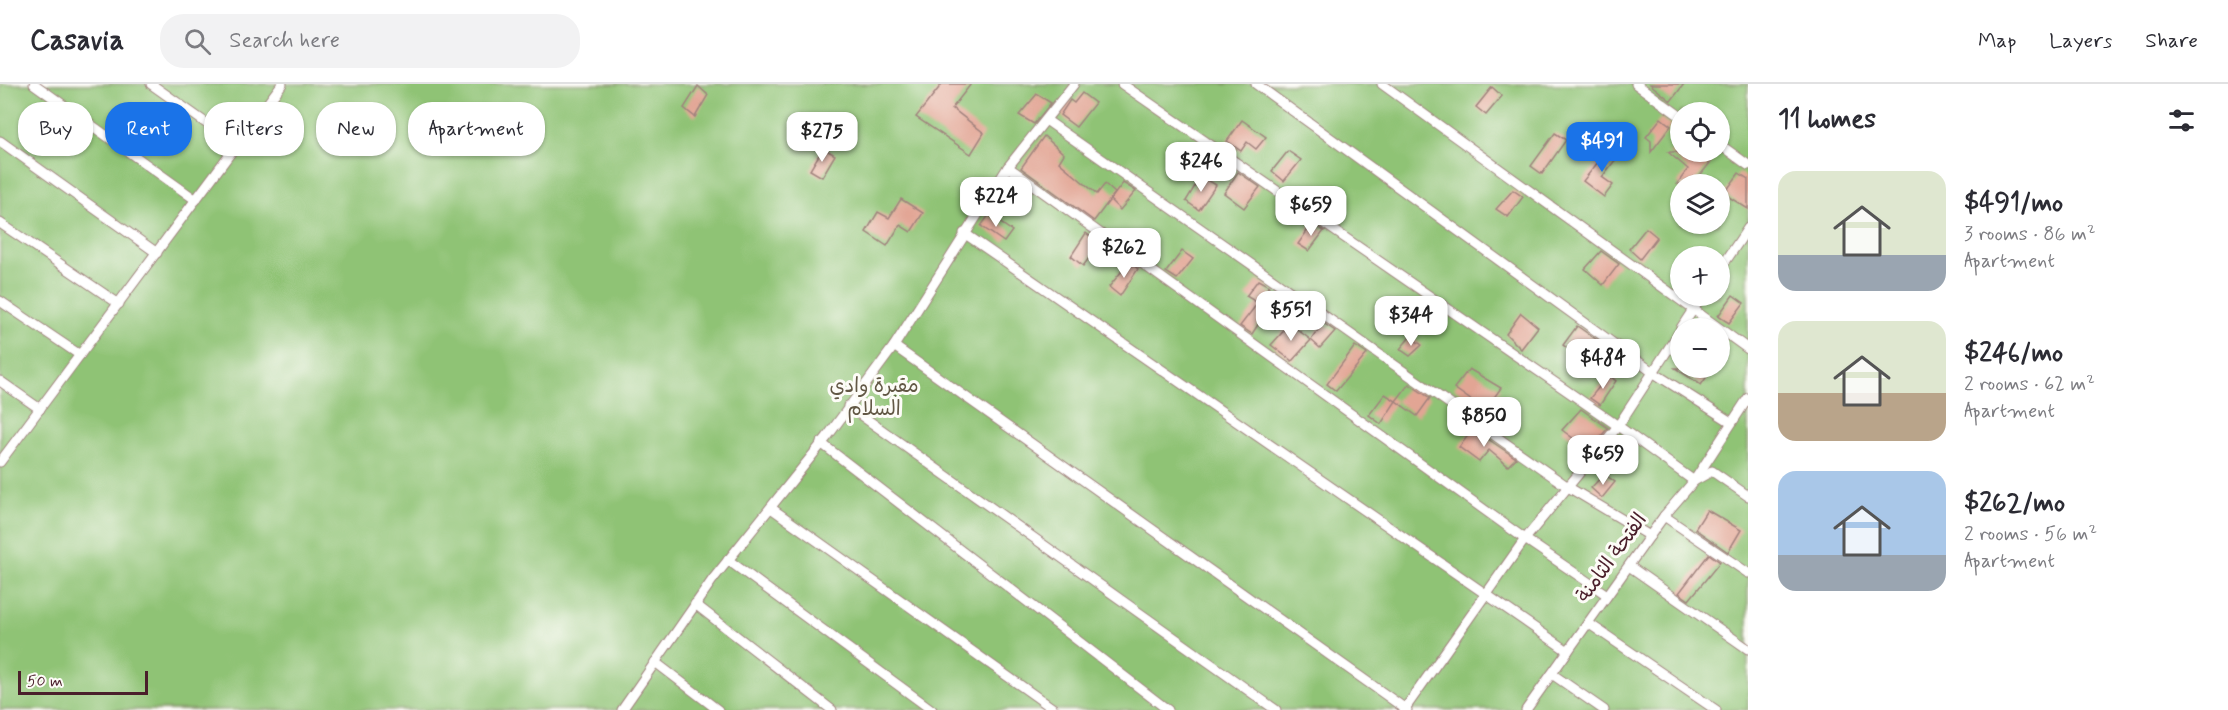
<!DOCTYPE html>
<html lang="en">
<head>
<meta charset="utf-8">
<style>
  :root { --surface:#fff; --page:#f2f2f3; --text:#2b2b33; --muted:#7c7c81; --line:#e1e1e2; --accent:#1a73e8 }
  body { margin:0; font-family:Mynerve,"Playpen Sans Arabic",sans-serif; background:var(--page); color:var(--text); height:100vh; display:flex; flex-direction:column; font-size:22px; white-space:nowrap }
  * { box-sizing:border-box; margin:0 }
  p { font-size:20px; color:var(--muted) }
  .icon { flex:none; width:33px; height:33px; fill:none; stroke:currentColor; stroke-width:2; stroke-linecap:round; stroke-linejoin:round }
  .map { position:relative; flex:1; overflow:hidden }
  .side { display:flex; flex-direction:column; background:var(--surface); width:480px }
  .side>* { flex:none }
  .banner { position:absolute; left:18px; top:18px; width:570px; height:54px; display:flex; gap:12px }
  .buttons { position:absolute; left:1670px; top:18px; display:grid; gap:12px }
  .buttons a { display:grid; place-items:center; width:60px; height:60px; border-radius:50%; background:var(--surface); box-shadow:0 2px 4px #0004; font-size:30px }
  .scale { position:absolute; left:18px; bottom:15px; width:130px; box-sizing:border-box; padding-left:6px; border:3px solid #4a1f2b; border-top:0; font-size:16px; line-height:21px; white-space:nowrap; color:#4a1f2b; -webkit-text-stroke:4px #fdfcf7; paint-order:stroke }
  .price { position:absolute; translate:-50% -51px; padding:0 14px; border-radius:12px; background:#fff; color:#222; font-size:20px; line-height:39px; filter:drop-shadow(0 2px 3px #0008) }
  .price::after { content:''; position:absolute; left:50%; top:36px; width:18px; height:14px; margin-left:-9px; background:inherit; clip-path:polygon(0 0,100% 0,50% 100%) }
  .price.active { background:var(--accent); color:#fff }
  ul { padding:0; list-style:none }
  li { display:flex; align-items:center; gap:18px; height:150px; padding:0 30px }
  li span { display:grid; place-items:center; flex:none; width:168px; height:120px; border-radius:18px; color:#555 }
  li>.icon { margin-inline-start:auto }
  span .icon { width:72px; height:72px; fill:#fffc; stroke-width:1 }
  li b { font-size:26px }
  h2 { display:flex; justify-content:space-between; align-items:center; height:72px; padding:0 30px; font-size:26px }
  .tag { padding:0 21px; border-radius:24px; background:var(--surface); box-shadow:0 2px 4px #0004; font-size:21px; line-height:54px }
  .tag.active { background:var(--accent); color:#fff }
  header { display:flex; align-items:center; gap:36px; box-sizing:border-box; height:84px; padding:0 30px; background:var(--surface); border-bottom:2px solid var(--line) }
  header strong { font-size:28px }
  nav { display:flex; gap:33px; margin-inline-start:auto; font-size:21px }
  .search { width:420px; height:54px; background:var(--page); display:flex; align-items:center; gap:15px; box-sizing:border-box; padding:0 21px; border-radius:24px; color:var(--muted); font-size:22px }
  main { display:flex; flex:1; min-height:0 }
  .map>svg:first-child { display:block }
</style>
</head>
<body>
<header>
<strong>Casavia</strong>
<div class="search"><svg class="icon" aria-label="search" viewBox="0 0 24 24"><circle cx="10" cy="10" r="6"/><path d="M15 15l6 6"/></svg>Search here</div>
<nav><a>Map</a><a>Layers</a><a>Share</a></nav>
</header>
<main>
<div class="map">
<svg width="1748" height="626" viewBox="0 0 1748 626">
  <rect width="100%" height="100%" fill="#fdfcf7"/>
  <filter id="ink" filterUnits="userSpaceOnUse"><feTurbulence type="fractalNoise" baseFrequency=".0167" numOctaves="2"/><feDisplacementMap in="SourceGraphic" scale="12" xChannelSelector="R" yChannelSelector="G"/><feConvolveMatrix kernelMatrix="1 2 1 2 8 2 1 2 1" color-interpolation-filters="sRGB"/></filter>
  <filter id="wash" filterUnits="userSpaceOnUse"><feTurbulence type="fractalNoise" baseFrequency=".008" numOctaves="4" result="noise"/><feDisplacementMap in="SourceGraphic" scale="24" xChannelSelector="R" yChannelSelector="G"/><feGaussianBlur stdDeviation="1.35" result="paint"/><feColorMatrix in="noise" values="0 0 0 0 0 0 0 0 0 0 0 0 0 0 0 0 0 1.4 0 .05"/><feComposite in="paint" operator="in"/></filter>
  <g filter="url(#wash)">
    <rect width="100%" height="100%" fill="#f7e5cf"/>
    <path fill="#8fc375" stroke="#6c7150" stroke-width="1.5" fill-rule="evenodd" d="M0 0H1748V626H0ZM1680 28H1719V68H1680ZM1680 100H1719V140H1680ZM1680 172H1719V212H1680ZM1680 244H1719V284H1680Z"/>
    <g id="blocks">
      <g fill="#e2a594">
        <path d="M942 0H971L952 24 984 49 971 70 916 33Z"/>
        <path d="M1650 0H1684L1671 17Z"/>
        <path d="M698 2 708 11 695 33 684 24Z"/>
        <path d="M1492 3 1502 12 1486 31 1476 23Z"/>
        <path d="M1082 9 1095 19 1076 43 1060 31 1070 16 1074 19Z"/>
        <path d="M1037 10 1051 19 1034 40 1019 31Z"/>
        <path d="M1661 34 1671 42 1651 68V57L1646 53Z"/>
        <path d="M1242 36 1266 53 1256 65 1247 58 1241 67 1227 57Z"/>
        <path d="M1555 49 1566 56 1542 90 1531 82Z"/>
        <path d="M1044 52 1064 70 1059 78 1097 110 1105 100 1115 109 1094 137 1021 84Z"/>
        <path d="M1610 63 1620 70 1602 93 1613 101 1604 113 1583 97Z"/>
        <path d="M823 64 835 71 822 93 810 86Z"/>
        <path d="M1288 67 1301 76 1284 97 1272 87Z"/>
        <path d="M1668 68H1719L1693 100H1677L1688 85Z"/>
        <path d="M1238 88 1260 103 1244 124 1224 109Z"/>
        <path d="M1739 89 1748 95V125L1724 110Z"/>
        <path d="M1201 92 1216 101 1199 126 1186 117Z"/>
        <path d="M1123 99 1136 107 1120 126 1110 116Z"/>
        <path d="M1513 106 1523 113 1508 133 1496 125Z"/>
        <path d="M901 115 923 129 911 148 900 141 887 162 866 148 878 128 889 134Z"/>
        <path d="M989 131 1012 147 1004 158 981 142Z"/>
        <path d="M1312 140 1324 147 1309 167 1298 160Z"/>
        <path d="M1646 144 1657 153 1640 175 1629 165Z"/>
        <path d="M1086 149 1100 160 1083 182 1071 172Z"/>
        <path d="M1182 167 1193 175 1177 195 1166 188Z"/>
        <path d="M1601 167 1619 180 1603 201 1585 185Z"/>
        <path d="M1129 178 1138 185 1120 212 1109 203Z"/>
        <path d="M1258 196 1269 202 1258 219 1246 212Z"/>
        <path d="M1267 207 1276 213 1252 250 1240 242Z"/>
        <path d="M1733 211 1744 219 1729 239 1718 232Z"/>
        <path d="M1521 229 1538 243 1521 265 1506 250Z"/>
        <path d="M1323 239 1335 247 1320 264 1311 256Z"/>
        <path d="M1290 240 1311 256 1292 277 1271 261Z"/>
        <path d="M1577 242 1597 256 1583 276 1563 261Z"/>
        <path d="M1410 253 1422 261 1410 272 1400 265Z"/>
        <path d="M1355 262 1367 270 1336 307 1327 300Z"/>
        <path d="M1675 284H1713L1701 301Z"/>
        <path d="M1469 285 1501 304 1485 326 1454 304Z"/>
        <path d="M1609 291 1616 297 1600 321 1590 314Z"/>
        <path d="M1409 300 1430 314 1417 332 1396 317Z"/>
        <path d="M1385 310 1396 317 1381 340 1369 331Z"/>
        <path d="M1581 325 1608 344 1589 366 1562 346Z"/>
        <path d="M1473 345 1516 374 1508 382 1489 366 1479 378 1459 363Z"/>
        <path d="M1604 390 1615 398 1602 414 1591 404Z"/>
        <path d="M1707 426 1741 446 1728 468 1695 445Z"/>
        <path d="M1709 470 1720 478 1689 516 1679 509Z"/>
      </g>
    </g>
  </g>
  <g filter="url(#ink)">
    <use href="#blocks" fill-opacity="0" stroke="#a0827d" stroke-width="1.5"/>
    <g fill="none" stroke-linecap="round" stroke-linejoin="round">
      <defs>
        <g id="service">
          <path d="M34 0 196 116"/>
          <path d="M151 0 237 61"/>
          <path d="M1122 0 1618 342 1694 397 1712 387 1748 412"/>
          <path d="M1256 0 1654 289 1731 338"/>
          <path d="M1382 0 1748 265"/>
          <path d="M1636 0 1680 32"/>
          <path d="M1046 36 1568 403 1650 452"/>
          <path d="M0 57 157 169"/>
          <path d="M1719 60 1748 81"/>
          <path d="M1008 83 1525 455 1607 511"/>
          <path d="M0 139 119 220"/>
          <path d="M964 149 1568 567"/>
          <path d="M1719 187 1748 144"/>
          <path d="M0 217 80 271"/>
          <path d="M1681 244 1702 212"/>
          <path d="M894 262 1407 626"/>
          <path d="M0 297 40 325"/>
          <path d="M848 322 1276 626"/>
          <path d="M821 359 1168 626"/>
          <path d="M0 378 282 0"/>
          <path d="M771 424 1055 626"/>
          <path d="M1664 432 1748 489"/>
          <path d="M728 476 932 626"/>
          <path d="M1629 482 1748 565"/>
          <path d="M695 520 832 626"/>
          <path d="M1588 539 1716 626"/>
          <path d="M655 578 718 626"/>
          <path d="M1552 590 1604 626"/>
          <path d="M622 626 713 495 827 353 894 262 1008 83 1074 0"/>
          <path d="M1404 626 1525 455 1618 342 1680 247"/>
          <path d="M1526 626 1664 432 1694 397 1748 314"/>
        </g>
      </defs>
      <use href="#service" stroke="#a0827d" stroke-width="11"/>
      <use href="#service" stroke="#fff" stroke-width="9"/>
    </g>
  </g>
  <g text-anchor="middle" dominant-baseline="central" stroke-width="6" stroke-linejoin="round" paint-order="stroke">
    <g font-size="20" fill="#625845" stroke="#fdfcf7">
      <text x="874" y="302">مقبرة وادي<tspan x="874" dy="23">السلام</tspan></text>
    </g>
    <g font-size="20" fill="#4a1f2b" stroke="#fdfcf7">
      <text transform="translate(1612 474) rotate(-54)">الفتحة الثامنة</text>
    </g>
  </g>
</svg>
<div class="buttons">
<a><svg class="icon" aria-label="locate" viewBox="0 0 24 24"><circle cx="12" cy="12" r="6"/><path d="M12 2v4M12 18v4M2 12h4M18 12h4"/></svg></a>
<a><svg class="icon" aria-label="layers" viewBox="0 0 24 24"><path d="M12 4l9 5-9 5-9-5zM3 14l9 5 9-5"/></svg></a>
<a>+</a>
<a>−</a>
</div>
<div class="scale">50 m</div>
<b class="price" style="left:822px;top:79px">$275</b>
<b class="price active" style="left:1602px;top:89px">$491</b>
<b class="price" style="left:1201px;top:109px">$246</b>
<b class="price" style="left:996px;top:144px">$224</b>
<b class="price" style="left:1311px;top:153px">$659</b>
<b class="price" style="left:1124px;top:195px">$262</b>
<b class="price" style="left:1291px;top:258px">$551</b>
<b class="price" style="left:1411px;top:263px">$344</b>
<b class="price" style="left:1603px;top:306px">$484</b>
<b class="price" style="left:1484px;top:364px">$850</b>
<b class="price" style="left:1603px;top:402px">$659</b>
<div class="banner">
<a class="tag">Buy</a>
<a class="tag active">Rent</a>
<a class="tag">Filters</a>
<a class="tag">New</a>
<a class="tag">Apartment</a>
</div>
</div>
<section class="side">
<h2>11 homes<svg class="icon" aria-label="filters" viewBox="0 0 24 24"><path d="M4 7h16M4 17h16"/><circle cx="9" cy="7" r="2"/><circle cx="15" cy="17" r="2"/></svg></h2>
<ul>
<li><span style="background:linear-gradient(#dfe7d0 70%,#9aa5b1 0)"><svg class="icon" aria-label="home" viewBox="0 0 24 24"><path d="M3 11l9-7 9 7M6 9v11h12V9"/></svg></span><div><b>$491/mo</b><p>3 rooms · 86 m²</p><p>Apartment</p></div></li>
<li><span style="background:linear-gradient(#dfe7d0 60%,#b9a48a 0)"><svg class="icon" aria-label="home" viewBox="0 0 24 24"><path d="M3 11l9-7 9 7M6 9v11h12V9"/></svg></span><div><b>$246/mo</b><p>2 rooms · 62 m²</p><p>Apartment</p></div></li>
<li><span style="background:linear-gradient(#a9c7e8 70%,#9aa5b1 0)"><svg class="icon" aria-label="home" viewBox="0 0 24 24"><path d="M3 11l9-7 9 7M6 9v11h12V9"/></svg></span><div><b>$262/mo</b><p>2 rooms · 56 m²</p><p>Apartment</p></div></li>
</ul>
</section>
</main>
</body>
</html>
